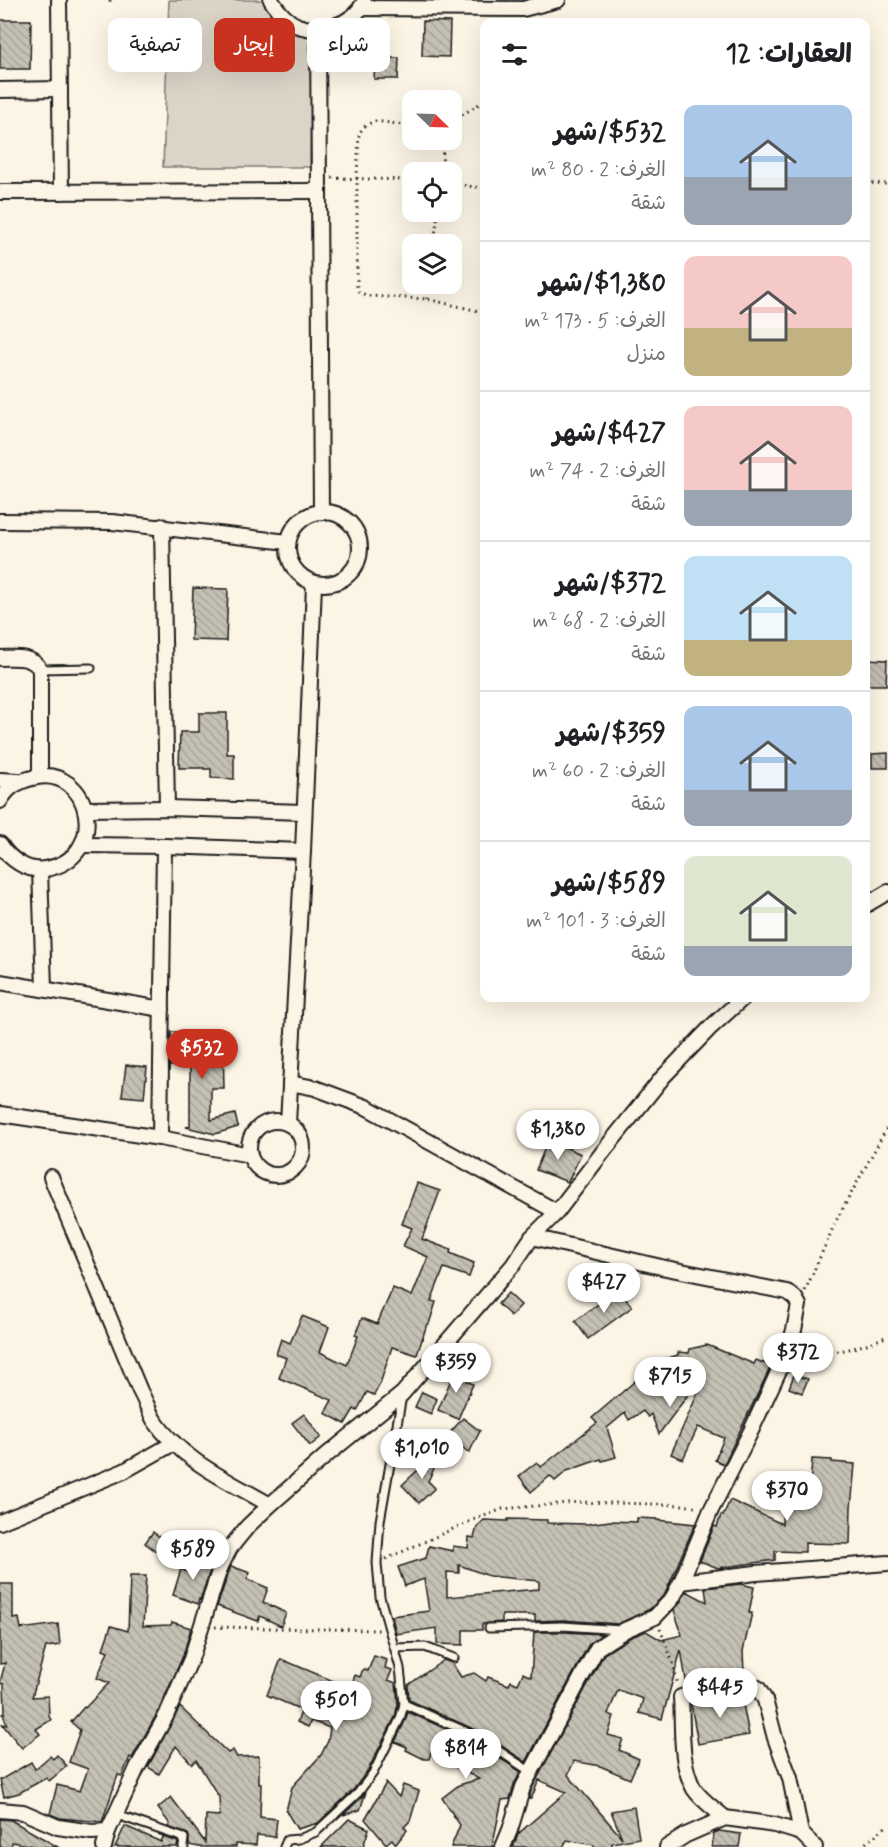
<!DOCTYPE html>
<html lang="ar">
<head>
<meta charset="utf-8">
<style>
  :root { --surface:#fff; --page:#f2f2f2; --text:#202124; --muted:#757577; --line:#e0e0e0; --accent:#c8321e }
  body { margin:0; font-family:Mynerve,"Playpen Sans Arabic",sans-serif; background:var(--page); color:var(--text); direction:rtl; height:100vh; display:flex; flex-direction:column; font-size:22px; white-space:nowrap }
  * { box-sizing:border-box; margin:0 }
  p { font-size:20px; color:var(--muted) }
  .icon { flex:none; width:33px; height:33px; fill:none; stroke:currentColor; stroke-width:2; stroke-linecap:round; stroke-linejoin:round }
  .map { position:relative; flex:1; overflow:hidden; direction:ltr }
  .panel { position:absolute; left:480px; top:18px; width:390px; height:984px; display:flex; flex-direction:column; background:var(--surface); border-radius:12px; box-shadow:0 6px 24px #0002; direction:rtl }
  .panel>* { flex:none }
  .top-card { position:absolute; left:18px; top:18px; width:372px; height:54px; direction:rtl; display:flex; gap:12px }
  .needle { width:39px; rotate:113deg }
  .buttons { position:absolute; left:402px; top:90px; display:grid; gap:12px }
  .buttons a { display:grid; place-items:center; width:60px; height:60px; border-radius:12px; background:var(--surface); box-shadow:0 6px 24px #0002; font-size:30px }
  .price { position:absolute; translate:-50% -51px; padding:0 14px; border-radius:21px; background:#fff; color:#222; font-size:20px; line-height:39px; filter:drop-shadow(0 2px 3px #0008) }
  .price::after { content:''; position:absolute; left:50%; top:36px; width:18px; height:14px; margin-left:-9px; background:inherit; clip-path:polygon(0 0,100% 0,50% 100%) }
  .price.on { background:var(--accent); color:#fff }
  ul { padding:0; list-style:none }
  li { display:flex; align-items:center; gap:18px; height:150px; padding:0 18px }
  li+li { border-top:2px solid var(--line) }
  li span { display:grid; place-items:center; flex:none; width:168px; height:120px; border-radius:12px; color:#555 }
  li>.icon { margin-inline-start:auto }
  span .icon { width:72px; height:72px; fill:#fffc; stroke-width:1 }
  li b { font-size:26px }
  h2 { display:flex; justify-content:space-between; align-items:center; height:72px; padding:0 18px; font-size:26px }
  .pill { padding:0 21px; border-radius:12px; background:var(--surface); box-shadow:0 6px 24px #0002; font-size:21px; line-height:54px }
  .pill.on { background:var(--accent); color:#fff }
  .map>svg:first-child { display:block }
</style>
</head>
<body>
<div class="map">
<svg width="888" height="1847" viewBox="0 0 888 1847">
  <defs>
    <pattern id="building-back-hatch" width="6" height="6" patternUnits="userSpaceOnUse" patternTransform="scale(1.5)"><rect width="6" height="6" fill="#c4c0b3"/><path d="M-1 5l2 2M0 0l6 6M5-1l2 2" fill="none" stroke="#a8a499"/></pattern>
  </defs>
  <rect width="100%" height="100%" fill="#fcf5e5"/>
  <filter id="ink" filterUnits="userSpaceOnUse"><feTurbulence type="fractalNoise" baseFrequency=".0167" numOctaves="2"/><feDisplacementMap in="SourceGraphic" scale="12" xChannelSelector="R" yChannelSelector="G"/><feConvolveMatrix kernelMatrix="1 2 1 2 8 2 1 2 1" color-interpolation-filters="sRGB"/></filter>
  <g filter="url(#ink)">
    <path fill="#dbd5c8" stroke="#7c7872" stroke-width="1.5" d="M169 0H267L312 32 310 167H163Z"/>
    <g fill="url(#building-back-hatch)" stroke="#1c1c1c" stroke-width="1.5" fill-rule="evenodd">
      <path d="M0 20H31L30 69H0Z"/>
      <path d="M423 21 450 22 449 57 422 56Z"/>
      <path d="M375 58H399L398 79H374Z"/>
      <path d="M193 588 228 589 226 641 191 640Z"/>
      <path d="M866 659 887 660 886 685H866Z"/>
      <path d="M199 713H227V754H234V779L211 778V769H204V768H179L180 732H199Z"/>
      <path d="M888 753V768H872V754Z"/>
      <path d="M171 1032H192L191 1044H223L224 1088H211V1120L235 1114 238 1127 215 1134 186 1127 190 1126V1066H171Z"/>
      <path d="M126 1065 147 1067 144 1098 122 1096Z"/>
      <path d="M548 1140 581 1154 568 1182 536 1170Z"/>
      <path d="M417 1183 440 1191 422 1239 451 1250 450 1253 474 1263 469 1277 444 1268 431 1301 436 1302 429 1324H427L417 1355 392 1347 380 1384 374 1395 367 1392 357 1411 354 1409 345 1424 325 1413 332 1400 279 1378 286 1358 276 1354 281 1339 290 1343 302 1316 329 1327 320 1352 347 1365 358 1336 355 1335 362 1318 377 1324 393 1288 412 1296 428 1257 403 1246 412 1228 402 1224Z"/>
      <path d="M619 1289 632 1307 588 1339 575 1321Z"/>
      <path d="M508 1293 521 1305 511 1316 498 1304Z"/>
      <path d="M707 1345 754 1364 756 1360 771 1366 724 1464 715 1460 724 1438 698 1427 683 1459 671 1454 701 1386 696 1384 659 1434 651 1414 648 1417 643 1411 629 1420 625 1413 607 1428 616 1457 602 1461 601 1459 567 1471 555 1481 550 1476 531 1492 519 1476 537 1462 541 1467 597 1423 592 1418 641 1376 638 1373 666 1365 665 1359 678 1355V1352L689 1353 690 1349Z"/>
      <path d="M456 1368 470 1375 467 1381 473 1384 458 1419 438 1410Z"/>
      <path d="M794 1375 808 1379 802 1393 789 1388Z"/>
      <path d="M422 1392 437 1399 431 1414 415 1407Z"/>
      <path d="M304 1414 321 1437 310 1446 292 1423Z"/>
      <path d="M463 1418 480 1431 469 1453 448 1435Z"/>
      <path d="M426 1454 438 1460 428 1481 435 1488 419 1503 402 1485 418 1470Z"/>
      <path d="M812 1459 832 1460V1462L855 1464 851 1508 850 1544 805 1543V1552L775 1551V1560L718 1568 700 1561 714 1526 717 1527 721 1515 723 1516 730 1500 782 1524 783 1503H809Z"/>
      <path d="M637 1518 657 1519V1520L695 1524 665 1594 650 1609 618 1624 563 1620 535 1621V1615H502V1622L482 1624V1630H463V1645L437 1644V1628L396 1634 392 1616 429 1611 424 1579 405 1586 398 1567 426 1558 429 1546 453 1551V1546L468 1548 469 1537 474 1538 477 1527 484 1520 508 1521V1519L547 1520V1523L587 1524 610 1521 637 1522ZM459 1565 489 1576 539 1581V1589L447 1597V1572L459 1573Z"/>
      <path d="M153 1532 173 1547 164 1557 145 1543Z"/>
      <path d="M194 1557 212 1565 200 1600 199 1599 198 1604 173 1595 181 1569 187 1572Z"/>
      <path d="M231 1566 250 1573 247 1579 268 1588 263 1602 286 1613 281 1626 260 1616 258 1621 217 1606Z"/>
      <path d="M130 1576H146L143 1626 171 1625 172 1622 191 1628 183 1656 158 1712 132 1758 130 1757 122 1776 118 1775 102 1822 60 1818 50 1814 57 1785 80 1791 88 1769 69 1762 80 1730 71 1722 84 1707 85 1708 109 1683 97 1678 108 1651 103 1649 111 1626 128 1631Z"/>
      <path d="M0 1584H13V1619L19 1618 21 1629 58 1624 60 1645 46 1647 32 1697 48 1696 49 1716 51 1720 36 1729 40 1734 22 1748 2 1724 7 1725 3 1714 5 1713 4 1684 0 1683 5 1663 0 1664Z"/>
      <path d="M741 1584 754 1587 749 1613H752L743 1651 744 1673 738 1674V1676L718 1678 687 1686 681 1650 662 1719 639 1713 643 1699 618 1690 608 1714 614 1716 608 1735 623 1739 619 1750 639 1759 630 1779 600 1766 574 1761 568 1775 622 1838 611 1811 634 1807 639 1838 612 1843V1847H594V1845L567 1840 563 1847H513L518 1834 566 1792 539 1780 531 1799H529L531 1790 604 1654 629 1638 646 1631 661 1640 682 1635 674 1610 680 1603 686 1591 707 1602 705 1588Z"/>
      <path d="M534 1632H563L602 1634 589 1644 526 1762 480 1732 409 1700 408 1685 444 1660 452 1663 461 1677 474 1673 486 1681 488 1677 509 1685 511 1681 518 1684 523 1673 531 1677Z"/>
      <path d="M374 1656 387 1660 385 1668 392 1670 388 1680 396 1683 398 1704 395 1717 368 1770 354 1789 318 1823 297 1829 286 1811 292 1787 321 1755 328 1741 330 1728 311 1721 308 1727 297 1722 302 1710 267 1695 281 1659 345 1686 346 1682 352 1684 355 1675 360 1677 363 1669 368 1671Z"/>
      <path d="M741 1694 749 1735 698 1744 691 1704 721 1696Z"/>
      <path d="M180 1707 228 1753 233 1750 237 1757 259 1756V1784H261L260 1817 277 1819 275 1837 257 1835 256 1845 236 1844V1847H199L189 1845V1837L188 1834 168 1827 170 1824 158 1808 171 1797 205 1842 206 1815 220 1816 219 1797 196 1760 192 1764 176 1746 159 1774 148 1767Z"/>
      <path d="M408 1712 475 1742 521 1772 514 1784 510 1799 502 1800 492 1847H451L460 1825 442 1798 459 1785 479 1779 452 1765 462 1746 434 1742 429 1759H424L406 1750 407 1747 395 1742 405 1721Z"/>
      <path d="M57 1755 67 1766 49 1781 46 1778 19 1793 4 1797 0 1780 31 1762 35 1769 50 1756 53 1759Z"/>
      <path d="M386 1783 399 1797 403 1785 419 1791 410 1821 404 1827 407 1830 396 1844 392 1839 386 1844 365 1819Z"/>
      <path d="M366 1792 360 1810 343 1815 362 1797Z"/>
      <path d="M0 1819 11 1820 58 1847H39L12 1842 11 1847H0Z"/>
      <path d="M349 1819 369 1829 363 1847H321Z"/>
      <path d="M125 1826 161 1842 163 1837 178 1842 177 1847H115Z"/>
      <path d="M719 1831 741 1834 739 1847H712L714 1833Z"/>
    </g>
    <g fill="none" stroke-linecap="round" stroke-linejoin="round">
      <defs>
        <g id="lane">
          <path d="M40 669 91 668"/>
          <path d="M489 1628 563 1626 621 1630"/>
          <path d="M395 1648 425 1647 454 1658"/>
          <path d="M404 1704 478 1737 531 1772"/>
          <path d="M117 1815 184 1838 183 1847H184"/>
          <path d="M284 1847 287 1840 299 1839 316 1832 358 1793 373 1773 400 1719 404 1704 400 1668 380 1597 377 1563 380 1521 402 1396"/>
        </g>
        <g id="street">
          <path d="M59 0 61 192"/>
          <path d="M271 0C278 11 286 21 298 26 321 34 353 25 364 2"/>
          <path d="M361 8 523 9 558 0"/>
          <path d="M318 30 321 512"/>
          <path d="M0 90 60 89"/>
          <path d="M0 192 318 191"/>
          <circle cx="324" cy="548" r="36"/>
          <path d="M0 521 112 522 288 542"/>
          <path d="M162 526 167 808"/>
          <path d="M0 658C15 658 31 655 40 669V775"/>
          <path d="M0 780 18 781"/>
          <path d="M0 801C8 787 17 782 32 778 91 762 112 858 45 869 27 872 9 859 0 844"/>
          <path d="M86 809 167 808 304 812"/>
          <path d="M82 845 164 846 303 851"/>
          <path d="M40 870 44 988"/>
          <path d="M866 905 888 892"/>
          <path d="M0 982 162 1009"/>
          <path d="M290 1083 315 1088 366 1107 557 1212"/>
          <path d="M0 1114 160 1138 250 1155"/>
          <circle cx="276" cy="1148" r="27"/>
          <path d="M288 1123 303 851 314 584"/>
          <path d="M160 1138 164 846"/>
          <path d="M51 1177 140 1391C145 1400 149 1411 154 1420 182 1461 229 1481 270 1505"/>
          <path d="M0 1522 124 1471 174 1443"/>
          <path d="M681 1582 756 1573 888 1563"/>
          <path d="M0 1810 23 1812 58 1827 92 1832 108 1831"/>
          <path d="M725 1818C715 1809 701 1800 694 1789 679 1762 683 1727 681 1697 705 1691 734 1680 758 1688L765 1700 775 1738 790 1778 801 1833"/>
          <path d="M104 1847 108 1831 137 1768 166 1716 191 1659 220 1568 230 1548 248 1526 270 1505 328 1454 402 1394 513 1265 532 1237 557 1212 606 1148 663 1077 711 1027 743 998"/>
          <path d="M503 1847 510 1830 523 1787 597 1648 625 1630 655 1617 672 1599 681 1582 711 1510 750 1433 787 1353 794 1330 799 1305 795 1298 787 1292 661 1267 532 1237"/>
          <path d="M667 1847 686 1835 725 1818 775 1825 801 1833 815 1847"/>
        </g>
      </defs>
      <use href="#lane" stroke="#1c1c1c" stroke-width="11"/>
      <use href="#street" stroke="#1c1c1c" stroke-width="18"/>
      <g stroke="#1c1c1c" stroke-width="3" stroke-dasharray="1.5 4.5" stroke-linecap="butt">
        <path d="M110 0V4"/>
        <path d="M452 121 484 101"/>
        <path d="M412 126 375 121 366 125 359 133 357 178V288L359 292 368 296 427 299 474 310 480 311 484 309"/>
        <path d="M442 172 443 140"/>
        <path d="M332 178 412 180"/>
        <path d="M866 183 888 184"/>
        <path d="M452 184 484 188"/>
        <path d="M434 244 438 212"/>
        <path d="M427 299 429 284"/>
        <path d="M805 1291 836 1221 888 1126"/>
        <path d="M801 1353C836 1354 856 1349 888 1336"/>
        <path d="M386 1559 473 1520 503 1509 578 1502 684 1505 699 1508"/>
        <path d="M215 1627 379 1630"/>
        <path d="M660 1629 673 1663 678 1686"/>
        <path d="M861 1847 888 1825"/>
      </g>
      <use href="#lane" stroke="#fcf5e5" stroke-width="7"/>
      <use href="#street" stroke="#fcf5e5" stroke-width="14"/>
    </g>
  </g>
</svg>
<div class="buttons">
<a><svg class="needle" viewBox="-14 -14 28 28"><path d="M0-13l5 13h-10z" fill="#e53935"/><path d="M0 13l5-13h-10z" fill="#757577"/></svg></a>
<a><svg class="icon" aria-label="locate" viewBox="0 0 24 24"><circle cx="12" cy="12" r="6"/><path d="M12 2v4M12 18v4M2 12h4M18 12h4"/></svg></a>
<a><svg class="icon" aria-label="layers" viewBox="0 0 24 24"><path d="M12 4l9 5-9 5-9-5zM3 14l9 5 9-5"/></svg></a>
</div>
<b class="price on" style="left:202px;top:1080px">$532</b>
<b class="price" style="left:558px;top:1161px">$1,380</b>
<b class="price" style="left:604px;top:1314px">$427</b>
<b class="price" style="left:798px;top:1384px">$372</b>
<b class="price" style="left:456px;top:1394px">$359</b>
<b class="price" style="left:670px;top:1408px">$715</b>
<b class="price" style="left:422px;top:1480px">$1,010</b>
<b class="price" style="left:787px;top:1522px">$370</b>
<b class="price" style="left:193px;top:1581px">$589</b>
<b class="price" style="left:720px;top:1719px">$445</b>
<b class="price" style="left:336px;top:1732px">$501</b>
<b class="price" style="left:466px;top:1780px">$814</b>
<div class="top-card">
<a class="pill">شراء</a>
<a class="pill on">إيجار</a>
<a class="pill">تصفية</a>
</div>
<section class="panel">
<h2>العقارات: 12<svg class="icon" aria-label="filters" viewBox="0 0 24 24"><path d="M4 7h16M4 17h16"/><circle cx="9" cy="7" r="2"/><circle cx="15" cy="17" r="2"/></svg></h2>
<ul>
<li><span style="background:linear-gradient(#a9c7e8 60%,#9aa5b1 0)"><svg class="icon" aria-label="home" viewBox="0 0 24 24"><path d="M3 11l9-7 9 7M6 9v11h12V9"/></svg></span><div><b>$532/شهر</b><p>الغرف: 2 · 80 m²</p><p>شقة</p></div></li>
<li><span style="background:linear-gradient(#f6c9c9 60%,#c2b280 0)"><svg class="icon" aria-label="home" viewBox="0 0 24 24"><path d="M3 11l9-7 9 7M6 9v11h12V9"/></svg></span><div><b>$1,380/شهر</b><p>الغرف: 5 · 173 m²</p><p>منزل</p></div></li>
<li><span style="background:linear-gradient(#f6c9c9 70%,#9aa5b1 0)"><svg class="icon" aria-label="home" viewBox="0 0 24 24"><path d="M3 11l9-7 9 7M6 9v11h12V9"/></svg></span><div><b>$427/شهر</b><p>الغرف: 2 · 74 m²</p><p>شقة</p></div></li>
<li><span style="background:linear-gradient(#bfe0f5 70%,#c2b280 0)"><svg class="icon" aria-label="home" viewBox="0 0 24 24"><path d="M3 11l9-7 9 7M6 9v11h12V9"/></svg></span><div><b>$372/شهر</b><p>الغرف: 2 · 68 m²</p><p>شقة</p></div></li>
<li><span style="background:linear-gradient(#a9c7e8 70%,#9aa5b1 0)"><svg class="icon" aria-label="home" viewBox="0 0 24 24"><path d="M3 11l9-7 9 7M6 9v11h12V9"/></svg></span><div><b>$359/شهر</b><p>الغرف: 2 · 60 m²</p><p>شقة</p></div></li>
<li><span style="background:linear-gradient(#dfe7d0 75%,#9aa5b1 0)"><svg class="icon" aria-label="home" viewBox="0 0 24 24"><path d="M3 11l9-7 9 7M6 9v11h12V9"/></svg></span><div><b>$589/شهر</b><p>الغرف: 3 · 101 m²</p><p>شقة</p></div></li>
</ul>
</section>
</div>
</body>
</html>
